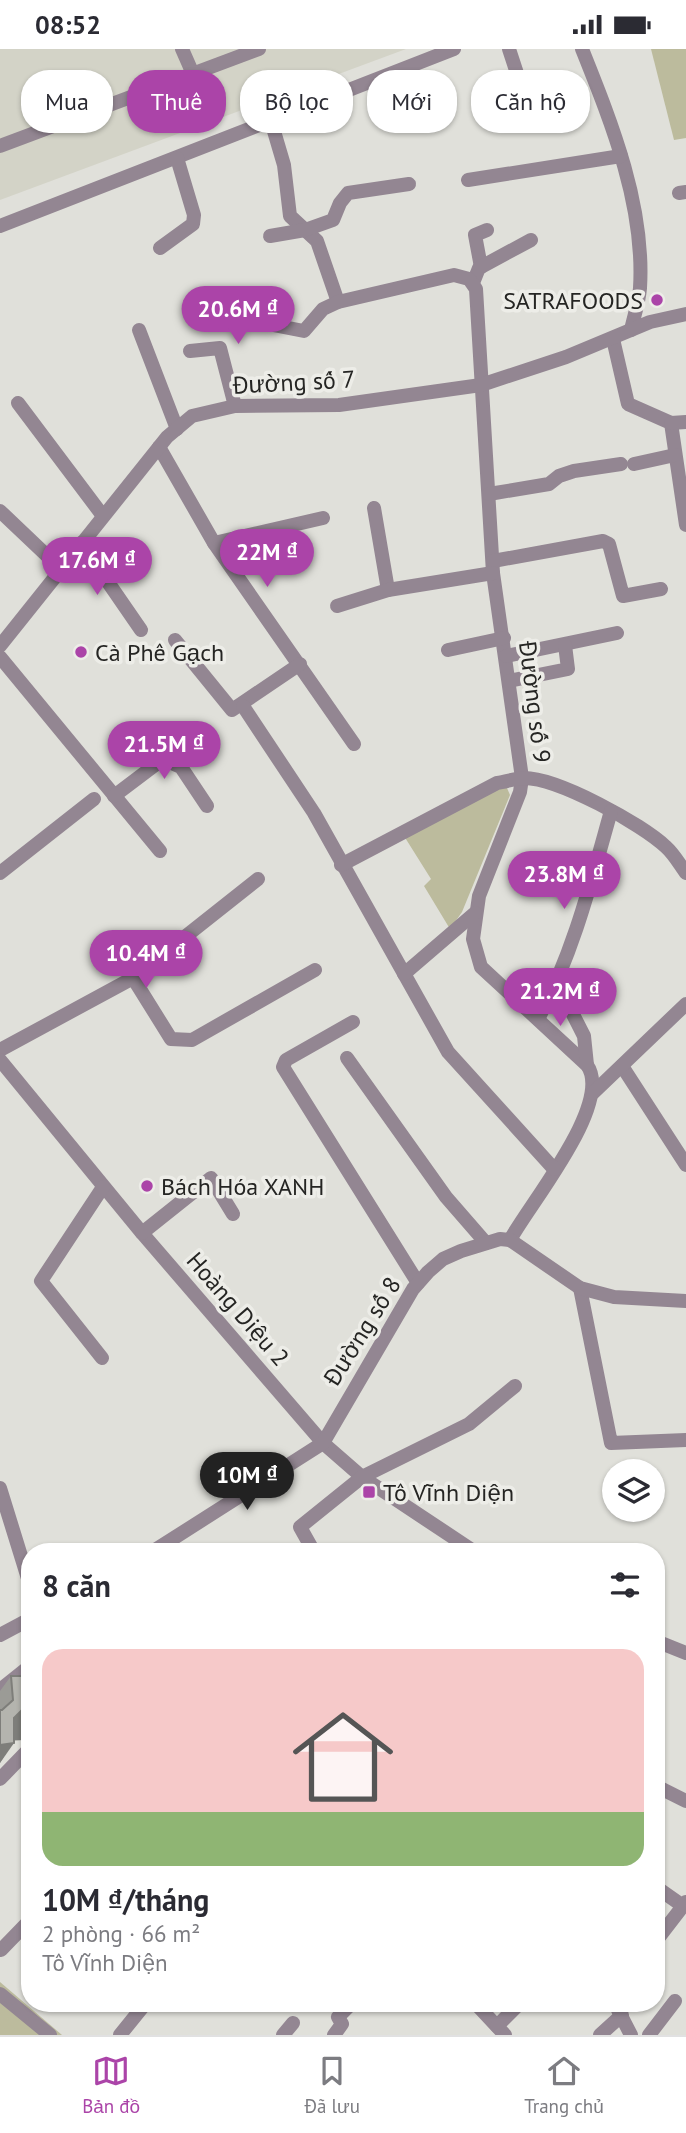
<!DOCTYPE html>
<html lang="vi">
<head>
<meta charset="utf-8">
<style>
  :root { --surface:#fff; --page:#f7f7f7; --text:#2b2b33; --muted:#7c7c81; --line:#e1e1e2; --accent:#ab44a8 }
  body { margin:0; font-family:"PT Sans",sans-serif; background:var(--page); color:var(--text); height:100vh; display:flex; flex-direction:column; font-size:26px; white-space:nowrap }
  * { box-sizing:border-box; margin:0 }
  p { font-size:23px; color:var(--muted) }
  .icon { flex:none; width:38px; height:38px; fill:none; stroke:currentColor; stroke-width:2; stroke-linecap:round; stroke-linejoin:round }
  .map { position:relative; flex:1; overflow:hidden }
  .sheet { position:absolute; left:21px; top:1494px; width:644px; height:469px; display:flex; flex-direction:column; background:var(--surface); border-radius:28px; box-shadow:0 2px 5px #0004 }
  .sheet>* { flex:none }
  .top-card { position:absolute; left:21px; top:21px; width:644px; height:63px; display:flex; gap:14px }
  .controls { position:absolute; left:602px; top:1410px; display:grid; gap:14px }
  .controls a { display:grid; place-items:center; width:63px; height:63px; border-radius:50%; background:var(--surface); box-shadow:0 2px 5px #0004; font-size:35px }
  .price { position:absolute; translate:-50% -60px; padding:0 16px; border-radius:24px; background:var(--accent); color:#fff; font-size:23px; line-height:46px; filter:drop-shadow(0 2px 4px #0008) }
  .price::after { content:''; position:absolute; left:50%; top:42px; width:21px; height:16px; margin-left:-10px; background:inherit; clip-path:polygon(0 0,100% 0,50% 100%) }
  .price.on { background:#222; color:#fff }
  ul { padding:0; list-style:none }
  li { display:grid; align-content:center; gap:14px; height:371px; padding:0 21px }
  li+li { border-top:2px solid var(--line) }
  li span { display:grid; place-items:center; height:217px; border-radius:21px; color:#555 }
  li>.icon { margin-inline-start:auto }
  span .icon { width:126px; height:126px; fill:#fffc; stroke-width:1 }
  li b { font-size:30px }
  h2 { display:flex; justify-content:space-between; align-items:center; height:84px; padding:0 21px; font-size:30px }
  .tag { padding:0 24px; border-radius:28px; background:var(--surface); box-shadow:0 2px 5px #0004; font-size:24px; line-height:63px }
  .tag.on { background:var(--accent); color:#fff }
  .status { display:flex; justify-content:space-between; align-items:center; height:49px; padding:0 35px; background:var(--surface); direction:ltr }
  .status svg { height:19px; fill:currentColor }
  .menu { display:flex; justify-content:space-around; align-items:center; height:98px; border-top:2px solid var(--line); background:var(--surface); font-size:19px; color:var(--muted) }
  .menu a { display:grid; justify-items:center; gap:4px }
  .menu .on { color:var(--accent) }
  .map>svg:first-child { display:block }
</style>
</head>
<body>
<div class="status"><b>08:52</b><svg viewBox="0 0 49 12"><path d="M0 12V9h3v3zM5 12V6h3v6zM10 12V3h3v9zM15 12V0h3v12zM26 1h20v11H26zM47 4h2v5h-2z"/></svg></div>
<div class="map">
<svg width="686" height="1986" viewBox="0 0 686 1986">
  <rect width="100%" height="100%" fill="#e0e0da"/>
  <path fill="#d3d3c7" d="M0 0H406L0 151Z"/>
  <g fill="#bcbb9d">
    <path d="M651 0H686V89L674 91Z"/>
    <path d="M498 737 507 739 510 746 462 863 450 880 424 837 431 830 404 787Z"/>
    <path d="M0 1933 62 1986H0Z"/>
  </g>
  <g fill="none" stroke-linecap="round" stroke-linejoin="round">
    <g stroke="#938692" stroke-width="14">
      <path d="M182 0 193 25"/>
      <path d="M509 0 529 61"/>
      <path d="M582 0C612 75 645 157 640 239 639 253 634 267 631 281"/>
      <path d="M271 72 284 116 290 167 317 192 338 253"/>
      <path d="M0 97 259 0"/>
      <path d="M468 131 621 107"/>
      <path d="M679 144 686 143"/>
      <path d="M0 177 454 0"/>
      <path d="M270 187 305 181 333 171 340 154 348 144 409 135"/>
      <path d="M160 199 193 175 194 166 177 109"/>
      <path d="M481 218 475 186 487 181"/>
      <path d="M473 234 479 219 531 191"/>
      <path d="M268 275 304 282 323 260 338 253 454 226 469 230 476 240 493 524 522 729 520 743 479 847 473 890 481 918 587 1016C614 1054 530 1154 510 1191"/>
      <path d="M139 281 177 380"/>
      <path d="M613 290 628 355 671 374 686 476"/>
      <path d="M190 302 220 299 235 357"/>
      <path d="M18 354 103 467"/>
      <path d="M671 374 686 373"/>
      <path d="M159 398 214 494 354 695"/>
      <path d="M634 415 675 406"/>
      <path d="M489 445 549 435 559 427 574 422 621 415"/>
      <path d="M374 459 388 541"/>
      <path d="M0 462 61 520"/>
      <path d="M81 494 141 581"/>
      <path d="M214 494 323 469"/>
      <path d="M493 512 603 492 609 495 623 547 661 540"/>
      <path d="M337 557 388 541 493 524"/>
      <path d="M175 591 232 661 300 615"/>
      <path d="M0 597 167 388 192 367 235 357 339 356 481 336 566 308 650 273 686 265"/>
      <path d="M448 601 504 589"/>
      <path d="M506 607 617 584"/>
      <path d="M0 608 160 802"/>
      <path d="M509 632 568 620 565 596"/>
      <path d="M243 657 314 764 448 1003 554 1120"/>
      <path d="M114 747 163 710 181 718 207 757"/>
      <path d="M341 816 497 734C506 733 516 729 524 729 558 729 642 775 666 798 674 805 680 816 686 824"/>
      <path d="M0 824 94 750"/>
      <path d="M404 925 475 864"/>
      <path d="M133 929 171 990 192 991 315 921"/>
      <path d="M557 934 584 987 587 1016"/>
      <path d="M538 970C573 905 591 833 611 762"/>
      <path d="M353 973 286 1011 283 1018 418 1234"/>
      <path d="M0 1001 133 929 258 830"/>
      <path d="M347 1009 446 1148 486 1194"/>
      <path d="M0 1011 142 1184 323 1394 362 1428 475 1503"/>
      <path d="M622 1017 686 1116"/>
      <path d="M593 1044 686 955"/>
      <path d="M142 1184 211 1129 233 1165"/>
      <path d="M580 1239 611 1394 686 1391"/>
      <path d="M102 1309 41 1232 103 1138"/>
      <path d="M0 1439 30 1536"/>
      <path d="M152 1503 323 1394 413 1240 428 1223 443 1210 461 1202 500 1190 510 1191 580 1239 614 1248 686 1252"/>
      <path d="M314 1503 300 1478 362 1428 469 1375 515 1337"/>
      <path d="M0 1586 30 1570"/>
      <path d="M656 1592 686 1604"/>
      <path d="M0 1641 30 1617"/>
      <path d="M0 1730 30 1699"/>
      <path d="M656 1737 686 1752"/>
      <path d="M656 1838 683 1857"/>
      <path d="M656 1892 686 1853"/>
      <path d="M1 1901 30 1871"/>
      <path d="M0 1945 50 1986"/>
      <path d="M476 1955 505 1986"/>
      <path d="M615 1955 631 1986"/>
      <path d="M497 1977 519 1955"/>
      <path d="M120 1986 145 1955"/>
      <path d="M283 1986 293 1974"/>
      <path d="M334 1986 342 1975 338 1968 351 1955"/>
      <path d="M600 1986 622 1966"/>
      <path d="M649 1986 675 1952"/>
    </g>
  </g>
  <path fill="#9b9b96" d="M30 1616V1685L26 1691H14L0 1714V1642L11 1627H22Z"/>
  <g fill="#7e7e7a">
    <path d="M22 1661H30V1685L26 1691 1 1692 14 1669Z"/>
    <path d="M14 1694 0 1714V1696Z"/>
  </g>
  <path fill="#b4b4ae" stroke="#7e7e7a" stroke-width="2" d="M30 1616V1661H22L14 1669V1694L0 1696V1661H2L13 1651 11 1627H28V1617Z"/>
  <g fill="#ab44a8" stroke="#edede8" stroke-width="2.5">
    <circle cx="657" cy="251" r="7"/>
    <circle cx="81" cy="603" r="7"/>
    <circle cx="147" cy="1137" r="7"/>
    <rect x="362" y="1436" width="14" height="14" rx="3.5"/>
  </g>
  <g text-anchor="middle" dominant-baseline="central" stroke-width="7" stroke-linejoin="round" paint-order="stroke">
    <g font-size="24" fill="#252523" stroke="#edede8" text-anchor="start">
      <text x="643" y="251" text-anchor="end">SATRAFOODS</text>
      <text x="95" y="603">Cà Phê Gạch</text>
      <text x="161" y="1137">Bách Hóa XANH</text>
      <text x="383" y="1443">Tô Vĩnh Diện</text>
    </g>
    <g font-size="24" fill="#252523" stroke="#edede8">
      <text transform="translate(294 333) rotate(-3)">Đường số 7</text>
      <text transform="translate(535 653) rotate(83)">Đường số 9</text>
      <text transform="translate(238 1260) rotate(49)">Hoàng Diệu 2</text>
      <text transform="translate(362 1282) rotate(-58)">Đường số 8</text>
    </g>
  </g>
</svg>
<div class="controls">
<a><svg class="icon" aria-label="layers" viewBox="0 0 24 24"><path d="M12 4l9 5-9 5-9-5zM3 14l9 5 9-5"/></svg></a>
</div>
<b class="price" style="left:238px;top:297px">20.6M ₫</b>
<b class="price" style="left:267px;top:540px">22M ₫</b>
<b class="price" style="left:97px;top:548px">17.6M ₫</b>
<b class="price" style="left:164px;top:732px">21.5M ₫</b>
<b class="price" style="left:564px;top:862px">23.8M ₫</b>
<b class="price" style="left:146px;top:941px">10.4M ₫</b>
<b class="price" style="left:560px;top:979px">21.2M ₫</b>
<b class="price on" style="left:247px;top:1463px">10M ₫</b>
<div class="top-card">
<a class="tag">Mua</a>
<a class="tag on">Thuê</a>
<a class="tag">Bộ lọc</a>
<a class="tag">Mới</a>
<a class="tag">Căn hộ</a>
</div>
<section class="sheet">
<h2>8 căn<svg class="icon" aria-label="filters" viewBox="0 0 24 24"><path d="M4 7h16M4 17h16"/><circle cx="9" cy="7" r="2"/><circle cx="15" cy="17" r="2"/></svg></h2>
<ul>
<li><span style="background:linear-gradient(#f6c9c9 75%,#8fb573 0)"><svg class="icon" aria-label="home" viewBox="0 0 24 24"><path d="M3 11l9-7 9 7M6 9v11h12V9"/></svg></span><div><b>10M ₫/tháng</b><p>2 phòng · 66 m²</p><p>Tô Vĩnh Diện</p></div></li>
</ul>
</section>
</div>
<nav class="menu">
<a class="on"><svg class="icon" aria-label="map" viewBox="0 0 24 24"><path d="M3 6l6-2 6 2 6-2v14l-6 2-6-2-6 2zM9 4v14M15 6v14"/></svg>Bản đồ</a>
<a><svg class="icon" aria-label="saved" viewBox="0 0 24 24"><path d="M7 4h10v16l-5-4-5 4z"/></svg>Đã lưu</a>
<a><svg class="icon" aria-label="home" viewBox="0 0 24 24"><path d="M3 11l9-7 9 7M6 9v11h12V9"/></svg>Trang chủ</a>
</nav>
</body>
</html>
